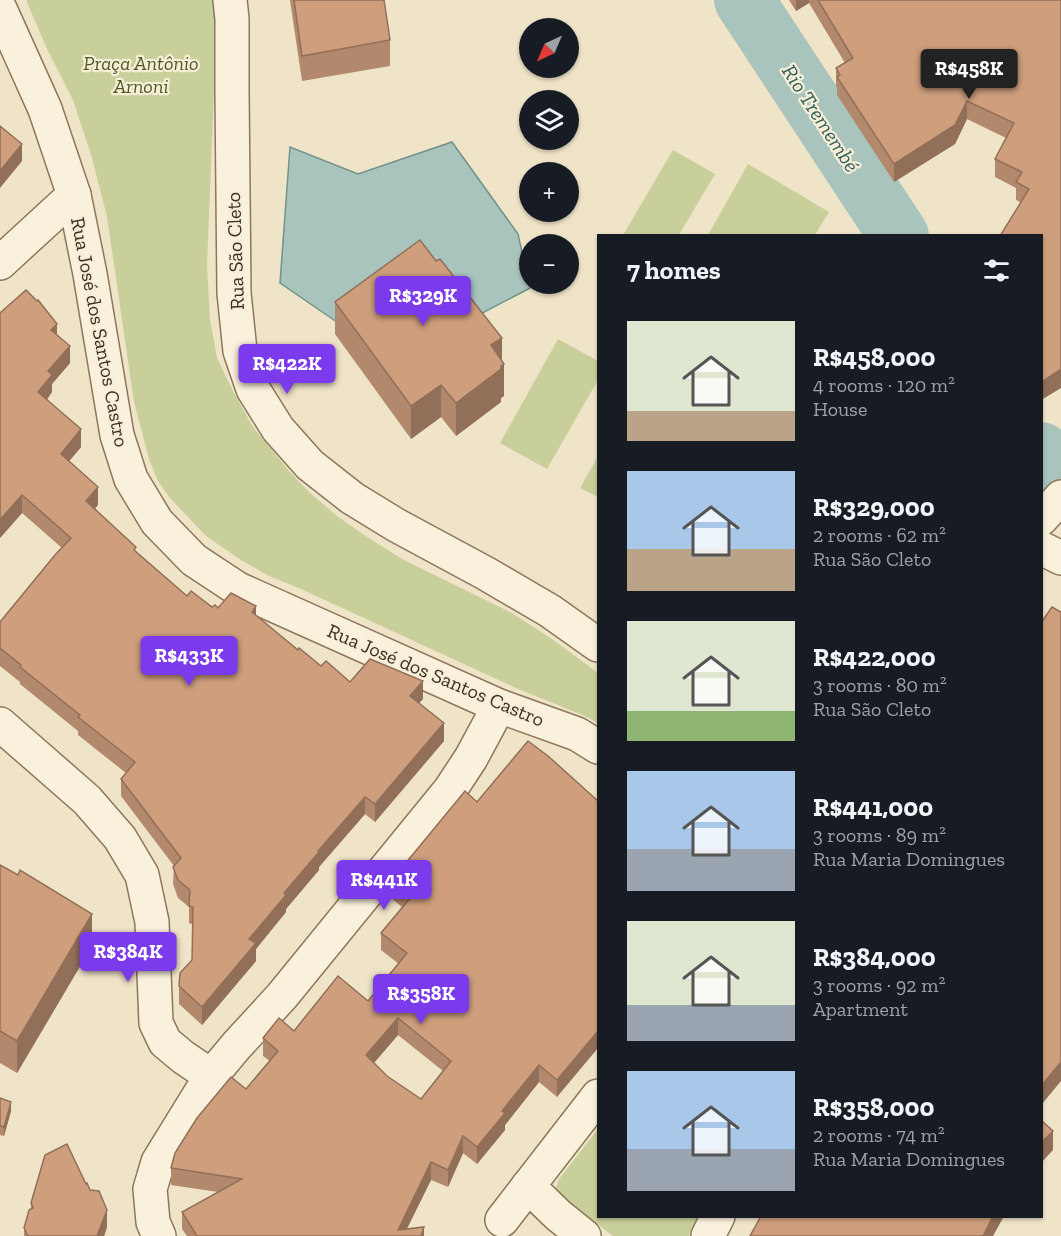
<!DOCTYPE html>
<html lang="en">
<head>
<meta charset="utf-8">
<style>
  :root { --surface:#171b24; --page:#20242c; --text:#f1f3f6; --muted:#9ea1a6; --accent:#7c3aed }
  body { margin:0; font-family:"Zilla Slab",serif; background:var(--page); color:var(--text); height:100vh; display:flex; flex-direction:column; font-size:22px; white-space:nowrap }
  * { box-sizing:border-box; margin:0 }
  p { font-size:20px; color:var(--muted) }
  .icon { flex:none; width:33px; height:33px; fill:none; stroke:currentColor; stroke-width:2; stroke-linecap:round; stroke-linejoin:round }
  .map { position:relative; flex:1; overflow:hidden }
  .sheet { position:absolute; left:597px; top:234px; width:446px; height:984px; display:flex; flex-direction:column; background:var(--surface); border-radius:0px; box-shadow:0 2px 4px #0004 }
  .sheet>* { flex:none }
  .needle { width:39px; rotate:224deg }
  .fabs { position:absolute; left:519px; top:18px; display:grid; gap:12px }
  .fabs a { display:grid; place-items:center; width:60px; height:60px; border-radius:50%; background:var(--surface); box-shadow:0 2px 4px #0004; font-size:30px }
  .price { position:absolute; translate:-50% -51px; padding:0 14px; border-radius:6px; background:var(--accent); color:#fff; font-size:20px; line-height:39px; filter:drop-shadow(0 2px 3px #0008) }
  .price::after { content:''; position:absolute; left:50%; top:36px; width:18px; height:14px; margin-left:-9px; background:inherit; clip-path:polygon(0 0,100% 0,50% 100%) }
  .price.on { background:#222; color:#fff }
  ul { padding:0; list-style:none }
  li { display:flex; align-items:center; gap:18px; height:150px; padding:0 30px }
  li span { display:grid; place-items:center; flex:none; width:168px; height:120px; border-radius:0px; color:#555 }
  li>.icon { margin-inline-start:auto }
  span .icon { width:72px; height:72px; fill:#fffc; stroke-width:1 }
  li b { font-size:26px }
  h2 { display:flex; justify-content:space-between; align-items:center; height:72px; padding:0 30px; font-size:26px }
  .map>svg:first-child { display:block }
</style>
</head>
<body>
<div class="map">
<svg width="1061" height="1236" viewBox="0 0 1061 1236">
  <rect width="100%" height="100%" fill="#f0e4c8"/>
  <g fill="#c9cf9b">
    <path d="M26 0H215L217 15 207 266 210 319 217 358 233 391 253 427 290 472 309 492 337 516 367 537 404 560 512 613 552 639 598 673V723L587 717 516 688 301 589 269 576 241 560 206 536 169 497 158 481 149 459 134 402 107 217 92 158 73 100 47 49Z"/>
    <path d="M673 150 715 174 679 235H623Z"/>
    <path d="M748 164 829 212 815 235H708Z"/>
    <path d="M558 339 598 361V380L547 469 500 443Z"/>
    <path d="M598 456V497L580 488Z"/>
    <path d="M598 1129V1216L698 1217 689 1236H613L562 1197 556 1188 559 1179Z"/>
  </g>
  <path fill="#a9c4bc" stroke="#6f938a" stroke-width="1.5" d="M452 142 518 234 530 288 452 329 366 342 280 283 290 147 358 174Z"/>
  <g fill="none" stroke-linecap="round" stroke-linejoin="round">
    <g stroke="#a9c4bc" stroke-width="60">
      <path d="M744 0 899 236"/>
      <path d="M1041 452 1050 467"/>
    </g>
    <defs>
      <g id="minor">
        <path d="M230 0 232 19V92L234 293 240 351 253 389 278 429 310 465 352 498 396 525 485 573 550 611 598 645"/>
        <path d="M0 9 45 109 74 195 90 274 117 435 131 479 157 522 194 560 238 589 499 706 577 734 598 747"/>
        <path d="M0 263 74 195"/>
        <path d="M1041 519 1061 497"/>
        <path d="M1041 548 1061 558"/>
        <path d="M0 724 87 800 120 838 142 875 152 922 156 1023 165 1042 183 1057 211 1076 158 1162 150 1189 153 1222 159 1236"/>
        <path d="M211 1076 237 1045 282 996 450 790 471 758 499 706"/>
        <path d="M528 1186 558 1215 584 1236"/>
        <path d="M502 1220 598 1096"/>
        <path d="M708 1236 718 1216"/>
      </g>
    </defs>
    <use href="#minor" stroke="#8d765c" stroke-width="36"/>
    <use href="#minor" stroke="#faf1dc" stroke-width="33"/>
  </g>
  <g fill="#b2896c" fill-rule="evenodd">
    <path d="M290 0H384L390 40V66L302 81Z"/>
    <path d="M789 0H1061L1043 399 1041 396V236L1020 202 1016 200V188L995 177V159L1006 138 967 119 955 144 894 182 837 95V88L836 86V68L845 63 809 3 796 11Z"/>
    <path d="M335 302 502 361 504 396 501 398V402L456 436 441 417 411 439 335 334Z"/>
    <path d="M57 335 70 363 52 384V392L47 400 81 447 69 461 98 505 95 508 136 552 187 596 212 607 256 615 298 650 321 666 350 682 423 699 419 703 444 741 375 822 365 814 319 867V870L286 909V912L256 949V961L202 1025 179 1004V986L192 960V924L189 923V907L178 898 173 884 174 866 121 796V779L126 773 78 735V731L20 684V682L0 666V622L62 548 22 513 0 538Z"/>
    <path d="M598 801 557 1097 539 1082 505 1125V1130L477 1164 463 1153 448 1187 431 1180 407 1229 424 1236H187L182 1229V1212L218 1192 171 1185V1168L246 1089 270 1061 263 1056V1038L294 1031 368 1001 399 964 381 950V933L402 907 391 898V881L477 802ZM398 1035 443 1071 421 1099 387 1076 374 1063Z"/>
    <path d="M0 865 92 946 17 1073 0 1063Z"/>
    <path d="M0 1098 11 1111 4 1136 0 1135Z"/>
    <path d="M31 1203 107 1227 104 1236H24V1228L31 1209Z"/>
  </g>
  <g fill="#916f58">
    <path d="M796 0H809V3L796 11Z"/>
    <path d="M967 101V119L955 144 894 182V164Z"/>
    <path d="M22 144V161L0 188V171Z"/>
    <path d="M57 324V341L51 330Z"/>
    <path d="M502 338V365L504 364V396L501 398V402L456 436V403L491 345Z"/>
    <path d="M70 346V363L52 384V392L38 410V392L48 371Z"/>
    <path d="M1061 369V388L1043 399V381Z"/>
    <path d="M441 385V417L411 439V406Z"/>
    <path d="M81 429V447L61 471V454Z"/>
    <path d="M98 487V505L86 518V501Z"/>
    <path d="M22 495V513L0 538V520Z"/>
    <path d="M256 606V624L252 612Z"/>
    <path d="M423 681V699L410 713V696Z"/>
    <path d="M444 723V741L375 822V804Z"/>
    <path d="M365 797V814L319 867V870L286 909V912L256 949V961L202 1025V1007L249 939 318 851Z"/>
    <path d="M92 914V946L17 1073V1041Z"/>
    <path d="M398 1018V1035L366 1072V1055Z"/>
    <path d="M598 1031V1048L557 1097V1080Z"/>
    <path d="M1061 1062V1081L1042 1104V1122H1041V1086Z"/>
    <path d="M539 1065V1082L505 1125V1130L477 1164V1147L502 1111Z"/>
    <path d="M11 1102V1111L4 1136V1127Z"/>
    <path d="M1053 1131V1150L1041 1163V1143Z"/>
    <path d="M463 1136V1153L448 1187V1170Z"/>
    <path d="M431 1162V1180L403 1236 398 1230Z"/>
    <path d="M107 1210V1227L104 1236H97Z"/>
    <path d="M993 1216H1004L993 1236H983Z"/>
    <path d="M424 1227V1236H421Z"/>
  </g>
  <g fill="#cf9f7d" stroke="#916f58" stroke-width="1.5" fill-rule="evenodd">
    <path d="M294 0H384L390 40 302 56Z"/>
    <path d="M818 0H1061V369L1043 381 1041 377V236H1000L1029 189 1016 182 1022 172 995 159 1014 123 967 101 955 125 894 164 837 77 840 75 836 68 853 58Z"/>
    <path d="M0 126 22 144 0 171Z"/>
    <path d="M420 240 436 261 440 259 502 338 491 345 504 364 501 366V369L456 403 441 385 411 406 335 302Z"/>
    <path d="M26 290 37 301 38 300 57 324 51 330 70 346 48 371 52 375 38 392 81 429 61 454 98 487 86 501 136 547 134 550 187 596 191 591 212 607 215 605 218 608 231 593 256 606 252 612 298 650 299 648 321 666 326 661 350 682 370 659 423 681 410 696 444 723 375 804 365 797 318 851 319 852 284 893 286 895 249 939 256 943 202 1007 179 986 180 973 192 960 193 907 189 906 190 890 178 880 173 867 181 858 121 779 135 762 78 717 80 715 20 667 21 665 0 648V622L55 555 71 538 22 495 0 520V313Z"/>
    <path d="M1052 607 1061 612V1062L1041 1086V619L1043 620Z"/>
    <path d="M528 741 548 756 598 801V1031L557 1080 539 1065 502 1111 505 1113 477 1147 463 1136 448 1170 431 1162 398 1230 424 1227 421 1236H197L182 1212 242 1179 171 1168 175 1153 197 1118 231 1077 246 1089 278 1051 263 1038 279 1018 294 1031 338 976 368 1001 407 953 381 933 411 897 391 881 465 791 477 802ZM398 1018 451 1061 421 1099 387 1076 366 1055Z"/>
    <path d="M0 865 18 875 20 870 92 914 17 1041 0 1031Z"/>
    <path d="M0 1098 11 1102 4 1127 0 1126Z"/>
    <path d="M1041 1120 1053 1131 1041 1143Z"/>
    <path d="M67 1144 86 1184 87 1183 90 1190 99 1191 107 1210 97 1236H28L24 1228 29 1210 33 1208 31 1203 45 1155Z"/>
    <path d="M761 1216H993L983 1236H750Z"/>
  </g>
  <g text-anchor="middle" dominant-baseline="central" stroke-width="4.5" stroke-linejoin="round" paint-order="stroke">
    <g font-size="20" font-style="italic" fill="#4d5a26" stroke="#f7eed8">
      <text x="141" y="63">Praça Antônio<tspan x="141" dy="23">Arnoni</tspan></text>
    </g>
    <g font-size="20" fill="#3d2e20" stroke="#f7eed8">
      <text transform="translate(235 251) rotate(-92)">Rua São Cleto</text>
      <text transform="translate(100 332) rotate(79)">Rua José dos Santos Castro</text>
      <text transform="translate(436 675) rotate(23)">Rua José dos Santos Castro</text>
    </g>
    <g font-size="21" font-style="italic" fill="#2f5d5a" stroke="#f7eed8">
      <text transform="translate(821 118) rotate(57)">Rio Tremembé</text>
    </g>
  </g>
</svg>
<div class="fabs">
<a><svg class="needle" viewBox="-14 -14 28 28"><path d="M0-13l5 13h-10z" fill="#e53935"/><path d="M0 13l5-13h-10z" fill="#9ea1a6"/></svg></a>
<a><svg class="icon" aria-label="layers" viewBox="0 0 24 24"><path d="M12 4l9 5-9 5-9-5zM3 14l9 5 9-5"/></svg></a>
<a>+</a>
<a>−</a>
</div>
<b class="price on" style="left:969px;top:100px">R$458K</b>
<b class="price" style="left:423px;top:327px">R$329K</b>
<b class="price" style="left:287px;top:395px">R$422K</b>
<b class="price" style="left:189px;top:687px">R$433K</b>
<b class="price" style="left:384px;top:911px">R$441K</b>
<b class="price" style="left:128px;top:983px">R$384K</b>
<b class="price" style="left:421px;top:1025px">R$358K</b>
<section class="sheet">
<h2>7 homes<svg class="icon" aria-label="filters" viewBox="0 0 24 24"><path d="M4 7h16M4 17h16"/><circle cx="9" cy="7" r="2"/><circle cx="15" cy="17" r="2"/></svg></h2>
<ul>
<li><span style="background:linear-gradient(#dfe7d0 75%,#b9a48a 0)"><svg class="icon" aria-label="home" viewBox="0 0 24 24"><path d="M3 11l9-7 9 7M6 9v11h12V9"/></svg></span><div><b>R$458,000</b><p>4 rooms · 120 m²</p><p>House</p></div></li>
<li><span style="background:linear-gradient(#a9c7e8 65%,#b9a48a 0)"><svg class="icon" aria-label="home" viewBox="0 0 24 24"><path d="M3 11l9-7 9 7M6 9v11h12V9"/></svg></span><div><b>R$329,000</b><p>2 rooms · 62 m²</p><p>Rua São Cleto</p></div></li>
<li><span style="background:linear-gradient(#dfe7d0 75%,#8fb573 0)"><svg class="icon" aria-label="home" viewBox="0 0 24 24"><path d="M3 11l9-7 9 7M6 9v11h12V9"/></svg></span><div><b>R$422,000</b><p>3 rooms · 80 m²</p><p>Rua São Cleto</p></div></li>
<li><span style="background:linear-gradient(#a9c7e8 65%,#9aa5b1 0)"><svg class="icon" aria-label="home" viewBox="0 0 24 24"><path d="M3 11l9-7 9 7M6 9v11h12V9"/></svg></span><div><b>R$441,000</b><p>3 rooms · 89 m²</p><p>Rua Maria Domingues</p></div></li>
<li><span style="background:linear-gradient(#dfe7d0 70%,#9aa5b1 0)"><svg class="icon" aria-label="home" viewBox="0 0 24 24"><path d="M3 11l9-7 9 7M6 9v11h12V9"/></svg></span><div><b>R$384,000</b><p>3 rooms · 92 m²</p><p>Apartment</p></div></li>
<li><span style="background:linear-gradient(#a9c7e8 65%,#9aa5b1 0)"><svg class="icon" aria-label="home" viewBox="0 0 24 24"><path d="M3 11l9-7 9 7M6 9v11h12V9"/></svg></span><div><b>R$358,000</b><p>2 rooms · 74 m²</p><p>Rua Maria Domingues</p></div></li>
</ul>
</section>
</div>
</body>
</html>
